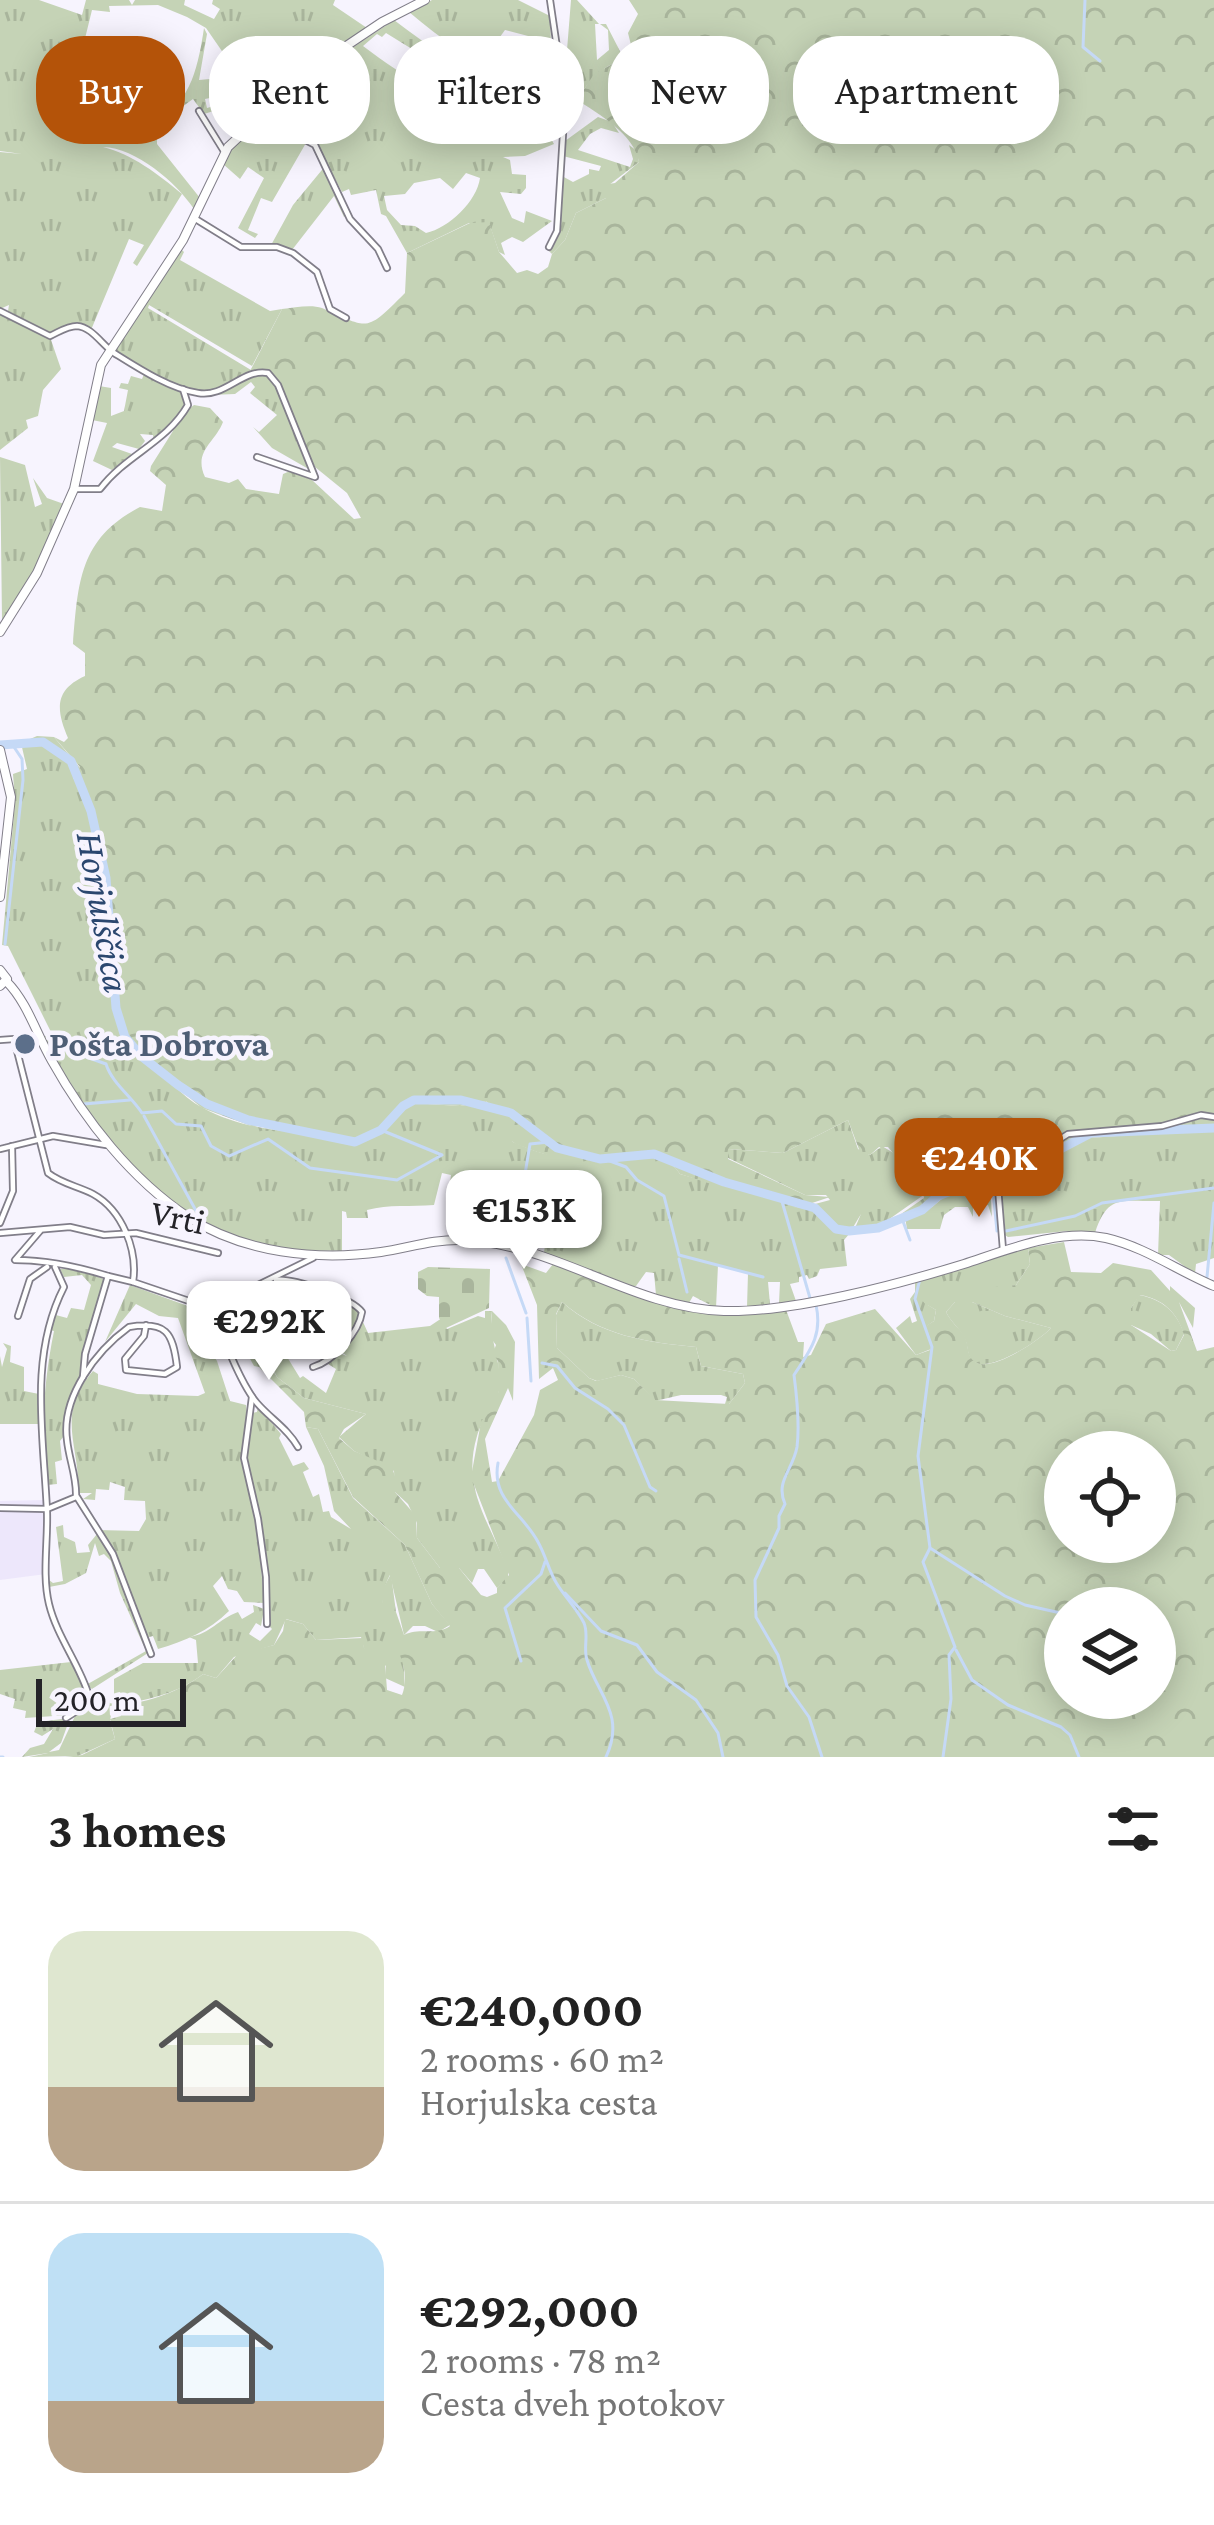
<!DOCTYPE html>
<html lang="en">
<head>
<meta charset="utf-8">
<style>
  :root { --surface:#fff; --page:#f6f6f6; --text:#222; --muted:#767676; --line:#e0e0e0; --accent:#b45309 }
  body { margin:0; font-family:"Crimson Pro",serif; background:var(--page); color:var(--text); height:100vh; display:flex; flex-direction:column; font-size:45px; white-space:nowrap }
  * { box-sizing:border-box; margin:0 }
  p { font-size:39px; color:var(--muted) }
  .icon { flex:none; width:66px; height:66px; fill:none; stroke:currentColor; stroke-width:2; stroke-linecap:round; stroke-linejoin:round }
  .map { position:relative; height:1757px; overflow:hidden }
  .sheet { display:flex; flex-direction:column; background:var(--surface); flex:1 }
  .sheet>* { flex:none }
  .top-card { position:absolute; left:36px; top:36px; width:1143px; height:108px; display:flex; gap:24px }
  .buttons { position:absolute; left:1044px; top:1431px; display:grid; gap:24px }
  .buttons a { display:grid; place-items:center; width:132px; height:132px; border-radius:50%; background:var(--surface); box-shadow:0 6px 30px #0003; font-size:60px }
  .scale { position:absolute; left:36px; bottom:30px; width:150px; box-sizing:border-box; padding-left:12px; border:6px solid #242328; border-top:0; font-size:33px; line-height:42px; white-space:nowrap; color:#242328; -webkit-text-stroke:9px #f7f4fe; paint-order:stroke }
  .price { position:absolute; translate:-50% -102px; padding:0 27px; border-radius:24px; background:#fff; color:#222; font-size:39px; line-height:78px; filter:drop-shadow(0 3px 6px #0008) }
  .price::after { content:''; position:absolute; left:50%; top:72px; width:36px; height:27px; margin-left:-18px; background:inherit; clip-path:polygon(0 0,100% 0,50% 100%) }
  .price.current { background:var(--accent); color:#fff }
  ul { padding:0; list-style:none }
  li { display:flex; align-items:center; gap:36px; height:300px; padding:0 48px }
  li+li { border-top:3px solid var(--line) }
  li span { display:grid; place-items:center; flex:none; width:336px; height:240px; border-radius:36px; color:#555 }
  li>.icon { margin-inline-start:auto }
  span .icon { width:144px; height:144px; fill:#fffc; stroke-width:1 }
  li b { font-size:51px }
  h2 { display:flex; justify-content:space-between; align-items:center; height:144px; padding:0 48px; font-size:51px }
  .pill { padding:0 42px; border-radius:48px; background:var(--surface); box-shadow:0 6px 30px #0003; font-size:42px; line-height:108px }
  .pill.current { background:var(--accent); color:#fff }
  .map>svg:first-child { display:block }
</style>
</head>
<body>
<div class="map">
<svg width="1214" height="1757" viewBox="0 0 1214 1757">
  <defs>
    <pattern id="grass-tufts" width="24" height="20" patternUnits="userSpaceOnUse" patternTransform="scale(3)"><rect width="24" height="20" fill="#c5d3b6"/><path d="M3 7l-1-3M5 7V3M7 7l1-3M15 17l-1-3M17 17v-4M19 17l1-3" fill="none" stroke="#a9b59c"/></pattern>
    <pattern id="forest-crowns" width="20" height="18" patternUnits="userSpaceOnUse" patternTransform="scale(3)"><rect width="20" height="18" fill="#c5d3b6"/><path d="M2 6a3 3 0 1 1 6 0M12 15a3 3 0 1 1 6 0" fill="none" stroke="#a9b59c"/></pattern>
    <pattern id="cemetery-stones" width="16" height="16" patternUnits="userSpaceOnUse" patternTransform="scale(3)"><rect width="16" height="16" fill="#c5d3b6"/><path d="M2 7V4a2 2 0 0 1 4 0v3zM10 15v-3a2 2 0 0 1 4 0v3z" fill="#a9b59c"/></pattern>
  </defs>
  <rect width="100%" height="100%" fill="#f7f4fe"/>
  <path fill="#ede7fb" d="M45 1500 46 1574 0 1580V1501Z"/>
  <g fill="url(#grass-tufts)" fill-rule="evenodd">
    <path d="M0 0H39L82 15 86 0H129L132 5 135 0H185L184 5 214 19 220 9 212 4 213 0H335L333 5 367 28C317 62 288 83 226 57L206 28 187 17 158 5 109 6 110 12 92 10 77 71 80 110C101 113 136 124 156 117 192 106 199 60 204 28L207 34 199 80 243 76 244 91 205 99 207 108 221 104 220 109 204 114 193 99 157 125V144L200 198 194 209C176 182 136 148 103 147 132 154 158 174 182 194L137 266 133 263 144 245 129 239 91 330 81 325 51 334 8 311 9 305 0 309V152L22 154 0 151Z"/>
    <path d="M432 0H518L550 16 551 42 505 30 497 41 519 52 517 64 558 76 562 93C500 82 457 52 409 12Z"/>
    <path d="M571 0H577L599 24H595L597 60 609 50 608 30 600 24H606L624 59C600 68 591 78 577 100L565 91 557 53 567 50Z"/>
    <path d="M394 20C445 60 500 90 564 102V119L542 123 554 144 525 156 503 157 510 160 512 174 526 175V188L521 194 500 192 512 218 524 223 526 211 552 221 523 242 512 237 501 243 505 255 499 252 490 226 469 223 407 253 386 216 381 214 376 190 351 195 349 189 342 192 319 148 268 118 310 76ZM386 33 467 83 466 90 518 110 503 118C451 104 406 79 363 46L377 34 382 37ZM466 173 480 178C477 201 449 228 426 233L415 226 401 225 387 210 384 196 405 194 414 183 440 178 453 189Z"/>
    <path d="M598 117 612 122 619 133 601 128 590 134 578 150 630 167 633 159 629 145 637 151 639 162 609 185 606 198 576 213 565 240 552 254 549 251 557 234 562 176 573 182 589 174V169L599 171 601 166 563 156 565 141Z"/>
    <path d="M259 121 303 138 306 143 272 202 261 198 248 230 258 234 255 238 238 228 264 178 248 167 240 179 223 164 235 144Z"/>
    <path d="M326 165 348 214 344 217 334 196 292 250 270 247 293 205Z"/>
    <path d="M181 249 184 252 180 260 270 311 282 309 252 366 149 305 148 308 251 370C238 379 221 391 206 392 182 393 133 364 115 350Z"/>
    <path d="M0 312 50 337 61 369 43 390 38 416 26 420 28 428 0 450Z"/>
    <path d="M145 372 183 391 187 408 154 441 153 435 140 434 145 441 139 449 117 443 112 447 132 454 112 470 93 461 107 423 92 420 99 386 111 388V416L124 411 128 390 119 388 121 383 128 384 131 376 142 379Z"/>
    <path d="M256 373 268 374C289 402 296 440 312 471L272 448 253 427 259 432 277 415 250 393 255 387 251 382 235 394 211 395Z"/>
    <path d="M0 457 25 465 35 507 42 504 33 478 47 498 64 504 34 575 2 620Z"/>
    <path d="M37 736 54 737 80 768 73 778C93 796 96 838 99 864 103 913 104 980 119 1027 125 1045 135 1049 148 1060 167 1076 180 1096 203 1108 257 1137 321 1134 381 1132L412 1103 460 1106 486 1101 501 1118 513 1142C534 1151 556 1161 578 1153 608 1175 655 1135 680 1174L797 1208 803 1206 814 1210 833 1229 850 1233 844 1240 847 1266 820 1269 817 1276 809 1279 807 1275 799 1277V1282L790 1284 796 1301 779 1303 780 1282H768L770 1304 747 1307 748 1273 718 1265 716 1308 693 1296 689 1303 656 1295 654 1273 646 1272 636 1286H625L544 1252 549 1222 540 1220 550 1196 529 1192V1184L507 1189 505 1205 482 1204 481 1209H447L451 1175 442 1173 434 1205C411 1207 389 1204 367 1210L368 1218H347L346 1212 342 1211V1251C321 1250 298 1252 277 1249 163 1230 97 1130 43 1038L51 1032 8 946 2 945 15 803 13 774 27 769 21 743Z"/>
    <path d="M848 1120 858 1149 870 1155 882 1146 900 1157 925 1194 878 1227 855 1228 861 1214 852 1229 835 1225 815 1204 830 1200 826 1195H805L726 1157 728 1149 783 1153Z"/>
    <path d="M1200 1125 1214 1127V1258L1196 1264 1195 1274 1169 1255H1158L1160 1201C1122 1202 1108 1193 1095 1233L1073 1235 1067 1231 1008 1237 1003 1234 1005 1226 998 1182H1004L1089 1138 1172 1132Z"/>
    <path d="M990 1184 992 1217 988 1205 973 1208V1217L968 1207H955L944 1215 940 1229H907L905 1217 932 1207 949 1193Z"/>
    <path d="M1028 1248 1030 1264 1016 1285 928 1305 936 1310 934 1321 924 1328 931 1349 916 1355 896 1328 910 1316 912 1323 917 1321 910 1299 915 1292V1278Z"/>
    <path d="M72 1268 104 1279 64 1436 60 1441 62 1460 55 1462 57 1484 47 1485C41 1428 43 1386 54 1331L50 1330 52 1314 67 1318 71 1308 84 1310 91 1285 82 1275 64 1277 60 1269Z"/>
    <path d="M279 1281 302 1285 358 1306 361 1319 343 1340 337 1321H318V1325H326L304 1333 303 1328 298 1329V1335L289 1339 292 1350 284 1352 300 1378 303 1376 326 1393 336 1369 328 1364 339 1353 347 1356 340 1351 363 1322 368 1333 430 1326 442 1318 447 1329 478 1316 485 1318V1311H492C488 1338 501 1359 500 1385 499 1403 482 1418 477 1436 461 1490 490 1522 508 1570V1578L497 1588 484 1569H478L472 1583 459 1568H440L417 1538V1523L408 1504 395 1492 394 1471 354 1451 339 1437 366 1414 304 1398 277 1377 268 1359 259 1367 254 1366 243 1346 247 1343 238 1312 249 1293Z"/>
    <path d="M130 1285 196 1309 203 1324 199 1334 217 1361 230 1401 246 1405 248 1427 242 1460 256 1505 264 1603 244 1602 237 1591 228 1589 222 1576 213 1586 229 1611C209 1631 185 1641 158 1649L153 1636 146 1638 116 1556 97 1530 139 1531 146 1519 145 1501 124 1500 125 1487 110 1482 109 1490 96 1489 95 1500 83 1499 92 1493H78C81 1447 54 1416 93 1371L98 1374V1384L137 1394 198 1396 205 1393 178 1318 159 1316 136 1304 105 1342Z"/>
    <path d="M1139 1295C1162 1299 1177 1312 1184 1334L1176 1350 1171 1351 1151 1334 1131 1325V1308Z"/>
    <path d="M562 1302C600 1336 646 1342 696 1347L701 1366 743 1374 745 1383 729 1404H725L727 1397 721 1395H681L655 1401 634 1379 621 1375 597 1381 589 1378 557 1348 556 1315Z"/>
    <path d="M955 1302H972L1005 1316 1051 1328C1040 1340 991 1373 974 1362 966 1357 969 1343 963 1335 958 1327 951 1322 946 1312Z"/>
    <path d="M3 1343 11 1346 10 1362 24 1367V1391L39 1394V1424H0V1356L2 1367 7 1349Z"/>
    <path d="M258 1406 281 1434 279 1438 293 1466 304 1462 309 1469 303 1472 313 1497 319 1494 323 1512 329 1511 331 1517 351 1529 334 1511 324 1466 306 1427 318 1429 353 1498 405 1545 432 1604 450 1625 438 1632 425 1626H413L404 1635 390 1575C373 1607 390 1617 400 1647 404 1659 404 1674 405 1687L385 1678 386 1666 364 1648 361 1637 316 1640 303 1624 286 1619 274 1645 234 1657 216 1678 203 1674C181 1692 149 1700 121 1704L114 1699V1679L143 1663H198L196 1640 189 1637C211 1634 218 1619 238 1612L242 1619 254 1612 253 1605 264 1609 261 1626 256 1623 249 1634 260 1641 272 1629 268 1625 263 1535 259 1534 258 1509 245 1456 251 1413 257 1412Z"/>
    <path d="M63 1525 64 1537 75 1542 77 1553 90 1552 88 1545 97 1534 111 1553 148 1653 92 1689 86 1685 146 1651 120 1593 111 1561 104 1554 99 1556 95 1543 86 1573 65 1584 49 1587V1580L53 1583 63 1581 56 1527Z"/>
    <path d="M71 1662 87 1696 69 1715 25 1718 26 1711 13 1708 15 1699 0 1694V1670Z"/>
    <path d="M91 1695 104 1706 110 1700 113 1703 110 1721 115 1739 78 1756 29 1757 48 1753 22 1757 30 1748 44 1744 53 1729 42 1736 34 1732 38 1722 70 1718 61 1743 49 1752 59 1750 75 1716Z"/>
  </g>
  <g fill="url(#forest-crowns)" fill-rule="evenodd">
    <path d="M629 0H1214V1127L1200 1125 1172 1132 1089 1138 1004 1182C990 1174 958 1179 941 1190 936 1194 934 1201 929 1205 922 1210 909 1211 901 1214L924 1198 923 1190 888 1147H879L870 1155 860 1152 848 1120 783 1153 728 1149V1159L805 1195 830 1197 797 1208 783 1207 680 1174C660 1143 624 1162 593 1162L578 1153 559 1159C551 1156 517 1146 513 1142 502 1130 500 1113 486 1101L460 1106 412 1103 381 1132 360 1143 262 1125 254 1127 202 1108 130 1049 120 1031 111 994 96 838 81 785 74 778 80 767 54 737 64 742 68 738C56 710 54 690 85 676V653L73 644C78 581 80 538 140 507L162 511 166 485 150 471 151 466 173 431 174 420 194 405 210 408 223 422C215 443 193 451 205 477L229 483 238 479 246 489 279 494 283 474 290 471 312 480 354 519 361 518 347 493 315 467 275 378 265 370 250 371 282 309C294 308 310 304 322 308 370 329 365 333 405 293L407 253 470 223 489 222 499 252 517 273 527 270 538 274 548 267 552 254 565 240 576 213 606 198 602 185 615 183 639 162C634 134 599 114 577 100L594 74 633 53 628 33 638 14Z"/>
    <path d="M1064 1242 1071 1272 1101 1273 1113 1263 1151 1270 1170 1291V1286L1195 1308 1193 1328 1179 1302 1197 1351 1214 1347V1757H65L82 1755 115 1739 110 1719 121 1716 116 1701C135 1710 187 1688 203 1674L216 1678 238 1654 274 1645 283 1631 285 1619 303 1624 316 1640 363 1638 364 1648 373 1649 385 1663 387 1690 402 1695C411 1672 398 1649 388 1631 383 1621 383 1603 381 1592L391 1574 396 1612 404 1635C419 1627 436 1636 450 1626L432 1604 405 1545 353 1497 318 1429 306 1427 304 1412 259 1367 265 1358 277 1377 304 1398 366 1414 344 1429 339 1438 354 1451 392 1467 398 1486 395 1492 416 1516 417 1538 440 1568H459L481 1595 487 1597 497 1593V1588L509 1575 471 1477 481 1422 499 1391 498 1361 493 1353 496 1345 490 1337 492 1311 506 1325 515 1342 513 1401 508 1388 485 1439 492 1482 498 1481 534 1415 540 1390 558 1380 553 1368 539 1379 537 1305 521 1264 546 1273 553 1264 629 1294 706 1314 785 1307 798 1342H804L803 1357 811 1355 826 1324 875 1309 916 1355 930 1350 918 1331 934 1321 936 1310 924 1303 922 1294 1016 1285 1030 1264 1028 1248ZM1140 1295C1163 1299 1177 1312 1184 1335L1176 1350 1171 1351 1131 1325V1308ZM562 1302C601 1336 646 1342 696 1347L701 1366 743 1374 745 1383 729 1404 655 1400 634 1379 621 1375 596 1381 589 1378 557 1348 556 1314ZM955 1302H972L1005 1316 1051 1328C1040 1340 991 1373 975 1362 966 1356 969 1343 964 1335 959 1328 951 1322 946 1312ZM1065 1452H1155V1542H1065ZM1065 1608H1155V1698H1065Z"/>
  </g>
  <path fill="url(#cemetery-stones)" d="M428 1267 490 1269 489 1308 446 1328 439 1318V1297L427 1296 418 1289V1272Z"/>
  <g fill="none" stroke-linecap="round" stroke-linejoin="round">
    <g stroke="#c5d9f6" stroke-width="3">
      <path d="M1085 0 1083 47 1100 61"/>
      <path d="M5 944 23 780 22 759 12 744"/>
      <path d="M49 1036 64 1049 106 1064C112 1083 131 1096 142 1113L162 1111 176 1124 201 1126 211 1146 229 1156 268 1139 310 1168 397 1180 442 1155 381 1130"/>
      <path d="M84 1104 130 1100"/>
      <path d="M144 1116 200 1218"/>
      <path d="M602 1158 626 1167 637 1180 664 1196 679 1255 763 1277"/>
      <path d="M525 1174 530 1144 549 1142"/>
      <path d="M992 1180 997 1231"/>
      <path d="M781 1198 810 1298"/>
      <path d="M901 1216 910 1240"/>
      <path d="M1006 1231 1075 1216 1102 1203 1214 1188"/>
      <path d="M506 1258 526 1313"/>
      <path d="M679 1259 687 1292"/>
      <path d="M1207 1277 1214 1203"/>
      <path d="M920 1279 915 1299 932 1347 918 1456 930 1548 923 1562 955 1647 949 1655 951 1699 943 1757"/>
      <path d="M816 1305C823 1336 809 1352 794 1375 797 1398 800 1424 797 1447 793 1470 775 1481 785 1504L779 1516V1528L755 1580 756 1617 778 1655 787 1686 809 1717 822 1757"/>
      <path d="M527 1318 531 1381"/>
      <path d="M542 1363 557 1366 575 1388 608 1409 624 1425 650 1487 656 1491"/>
      <path d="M498 1463C491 1500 523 1513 538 1542 546 1556 549 1572 557 1584 565 1597 577 1609 584 1623 589 1635 583 1648 587 1660 597 1694 626 1714 606 1757"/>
      <path d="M930 1548 1005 1596 1025 1605 1065 1614"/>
      <path d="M565 1593 601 1631 637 1645 657 1672 696 1700 718 1733 723 1757"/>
      <path d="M956 1650 972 1680 1008 1705 1061 1727 1070 1735 1079 1757"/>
      <path d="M521 1661 505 1608 541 1574 545 1562"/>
      <path d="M0 1757H3"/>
    </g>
    <path stroke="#c5d9f6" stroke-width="9" d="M0 745 43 742 71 761 91 811 106 878 116 1008 125 1037 141 1056 178 1085 207 1104 248 1120 355 1142 381 1130 403 1106 414 1100H461L511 1113 557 1148 600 1159 654 1154 724 1182 815 1208 836 1229 849 1231 878 1228 922 1210 938 1196 958 1188 1005 1178 1091 1133 1214 1128"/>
    <defs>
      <g id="street">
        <path d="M199 111 225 153"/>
        <path d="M262 118 315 145 350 219 378 249 387 268"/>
        <path d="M194 218 241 247H277L293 253 317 272 330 309 346 318"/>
        <path d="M549 247 557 231 565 102 550 0"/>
        <path d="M0 311 50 336C59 332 67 326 77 326 92 327 102 345 114 353 138 368 170 389 198 393 225 398 243 368 268 373L278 385 315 477 257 457"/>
        <path d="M74 489H100C127 454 166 443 188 405L183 389"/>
        <path d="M0 1040 14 1039 48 1173C62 1184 78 1186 93 1194 122 1210 138 1250 133 1282L189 1301 219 1322 232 1314 250 1289 313 1258"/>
        <path d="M0 1149 53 1136 106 1145"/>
        <path d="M0 1223 13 1191 12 1146"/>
        <path d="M40 1231 15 1260C45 1260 79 1267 108 1276"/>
        <path d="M0 1233 70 1227 104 1235 136 1233 218 1253"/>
        <path d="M1003 1250 997 1175 1015 1168 1068 1134 1162 1126 1201 1115 1214 1117"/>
        <path d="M55 1267 64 1287C28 1357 44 1437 47 1512 48 1542 42 1575 49 1604 57 1637 80 1665 89 1696L80 1709 66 1718"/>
        <path d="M276 1280C294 1278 352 1298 362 1312 359 1332 334 1361 313 1367"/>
        <path d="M18 1316 30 1279 47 1267"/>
        <path d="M220 1323C224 1344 244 1388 257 1403 271 1419 288 1429 298 1447"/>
        <path d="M83 1377 85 1354 108 1276 133 1282"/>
        <path d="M252 1397 244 1458 258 1519 266 1577 267 1624"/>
        <path d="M77 1497 113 1554 151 1654"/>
        <path d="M0 1508 47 1509 76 1497C77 1477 69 1460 67 1440 61 1397 96 1351 129 1327 166 1321 173 1332 177 1367L165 1374 126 1370 125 1359 144 1336 146 1325"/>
      </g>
      <g id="secondary">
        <path d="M0 632 37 573 74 489 101 365 183 240 228 147 312 69 382 22 425 0"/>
        <path d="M0 750 11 797 0 897"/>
        <path d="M0 970 7 979 0 986"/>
        <path d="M7 982C27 1002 37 1035 52 1061 85 1120 131 1179 188 1217 244 1253 316 1261 381 1252 408 1248 434 1239 462 1240 555 1243 631 1308 724 1311 791 1313 899 1284 964 1264 1007 1250 1060 1228 1106 1238 1145 1247 1178 1271 1214 1286"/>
      </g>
    </defs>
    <use href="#street" stroke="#817e89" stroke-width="8"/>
    <use href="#secondary" stroke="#817e89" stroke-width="10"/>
    <use href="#street" stroke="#fff" stroke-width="4.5"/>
    <use href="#secondary" stroke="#fff" stroke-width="8"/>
  </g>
  <circle fill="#5c6f8a" stroke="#f7f4fe" stroke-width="4.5" cx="25" cy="1044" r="12"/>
  <g text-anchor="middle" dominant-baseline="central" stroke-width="9" stroke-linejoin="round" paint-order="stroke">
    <g font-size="36" font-weight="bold" fill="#4e5e75" stroke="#f7f4fe" text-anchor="start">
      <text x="49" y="1044">Pošta Dobrova</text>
    </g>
    <g font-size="36" fill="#242328" stroke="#f7f4fe">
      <text transform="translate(178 1217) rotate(12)">Vrti</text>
    </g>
    <g font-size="39" font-style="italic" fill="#2b476f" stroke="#f7f4fe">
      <text transform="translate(104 912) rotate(80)">Horjulščica</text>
    </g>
  </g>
</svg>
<div class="buttons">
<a><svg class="icon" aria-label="locate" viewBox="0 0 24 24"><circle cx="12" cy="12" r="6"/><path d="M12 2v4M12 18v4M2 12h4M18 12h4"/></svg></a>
<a><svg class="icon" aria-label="layers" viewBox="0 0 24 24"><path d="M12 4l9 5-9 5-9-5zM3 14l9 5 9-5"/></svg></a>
</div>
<div class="scale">200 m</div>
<b class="price current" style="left:979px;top:1220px">€240K</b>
<b class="price" style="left:524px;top:1272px">€153K</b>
<b class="price" style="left:269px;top:1383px">€292K</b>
<div class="top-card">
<a class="pill current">Buy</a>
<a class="pill">Rent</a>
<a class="pill">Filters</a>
<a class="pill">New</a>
<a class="pill">Apartment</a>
</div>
</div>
<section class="sheet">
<h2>3 homes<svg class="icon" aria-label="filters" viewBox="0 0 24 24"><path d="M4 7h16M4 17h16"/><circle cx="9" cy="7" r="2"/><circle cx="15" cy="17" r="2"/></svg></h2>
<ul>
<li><span style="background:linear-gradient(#dfe7d0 65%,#b9a48a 0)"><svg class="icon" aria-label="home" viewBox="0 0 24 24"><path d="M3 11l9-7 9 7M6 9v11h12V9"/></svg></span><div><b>€240,000</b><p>2 rooms · 60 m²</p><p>Horjulska cesta</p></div></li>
<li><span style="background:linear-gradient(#bfe0f5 70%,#b9a48a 0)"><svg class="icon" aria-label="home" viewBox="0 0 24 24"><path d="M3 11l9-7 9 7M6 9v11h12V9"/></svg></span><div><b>€292,000</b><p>2 rooms · 78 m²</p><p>Cesta dveh potokov</p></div></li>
</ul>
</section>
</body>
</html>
